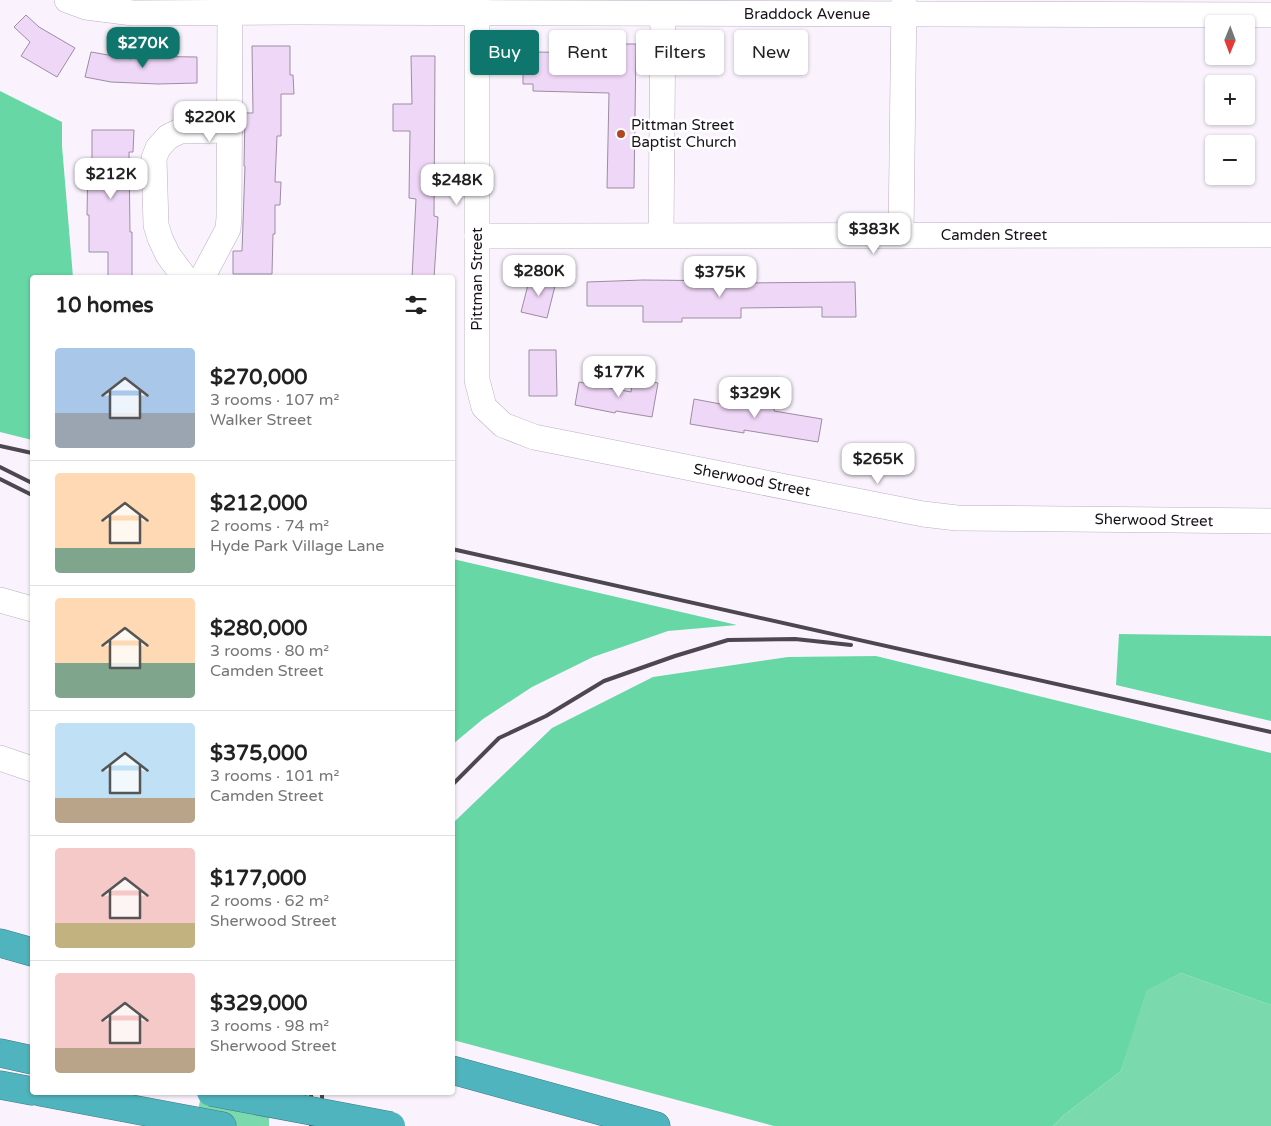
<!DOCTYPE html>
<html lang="en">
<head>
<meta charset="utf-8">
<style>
  :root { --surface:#fff; --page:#f2f2f2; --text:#222; --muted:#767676; --line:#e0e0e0; --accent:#0f766e }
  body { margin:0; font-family:"Varela Round",sans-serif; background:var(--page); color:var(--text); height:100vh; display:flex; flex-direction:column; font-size:19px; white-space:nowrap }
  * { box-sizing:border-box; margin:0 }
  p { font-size:16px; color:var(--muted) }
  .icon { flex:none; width:28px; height:28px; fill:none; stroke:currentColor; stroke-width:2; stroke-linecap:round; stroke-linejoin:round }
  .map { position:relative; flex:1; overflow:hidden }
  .details { position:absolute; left:30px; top:275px; width:425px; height:820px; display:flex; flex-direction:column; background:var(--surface); border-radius:5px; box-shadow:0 1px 4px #0004 }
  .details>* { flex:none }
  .hud { position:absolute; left:470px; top:30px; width:475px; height:45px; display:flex; gap:10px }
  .needle { width:32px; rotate:181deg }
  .buttons { position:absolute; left:1205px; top:15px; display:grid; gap:10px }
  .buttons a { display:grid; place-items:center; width:50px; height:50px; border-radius:5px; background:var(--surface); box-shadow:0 1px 4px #0004; font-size:25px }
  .price { position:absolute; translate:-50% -42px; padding:0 11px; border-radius:10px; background:#fff; color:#222; font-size:16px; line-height:32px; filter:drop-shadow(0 1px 2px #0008) }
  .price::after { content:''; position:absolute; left:50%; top:30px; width:15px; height:11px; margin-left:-8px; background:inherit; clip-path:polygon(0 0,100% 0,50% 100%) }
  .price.current { background:var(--accent); color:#fff }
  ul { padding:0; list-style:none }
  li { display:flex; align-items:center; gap:15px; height:125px; padding:0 25px }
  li+li { border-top:1px solid var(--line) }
  li span { display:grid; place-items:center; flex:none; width:140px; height:100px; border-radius:5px; color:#555 }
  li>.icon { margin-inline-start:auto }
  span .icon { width:60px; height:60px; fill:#fffc; stroke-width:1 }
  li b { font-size:21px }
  h2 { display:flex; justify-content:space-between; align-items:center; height:60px; padding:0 25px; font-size:21px }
  .tag { padding:0 18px; border-radius:5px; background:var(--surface); box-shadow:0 1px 4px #0004; font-size:18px; line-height:45px }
  .tag.current { background:var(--accent); color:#fff }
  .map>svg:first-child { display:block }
</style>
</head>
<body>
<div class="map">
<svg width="1271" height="1126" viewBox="0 0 1271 1126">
  <rect width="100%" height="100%" fill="#faf3fd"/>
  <g fill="#7bd9ae">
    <path d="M1181 973 1271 1005V1126H1053L1064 1115 1121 1071 1145 991Z"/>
    <path d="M201 1097 269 1098V1126H194Z"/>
  </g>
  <g fill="#67d7a5">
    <path d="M0 91 62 122V146L73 277 32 278V440L0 432Z"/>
    <path d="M453 559 737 625 668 631 593 657 532 687 483 719 453 744Z"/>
    <path d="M1119 634 1271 636V721L1116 685Z"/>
    <path d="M876 656 1271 753V1005L1181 973 1146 991 1121 1071 1064 1115 1053 1126H774L453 1040V823L552 728 653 677 788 657Z"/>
  </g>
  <g fill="#efd7f7" stroke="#9c8da2">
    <path d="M26 15 39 27 75 48 57 77 21 56 30 42 14 27Z"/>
    <path d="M612 44H636L634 188H607L609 93 533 91V84H523V60L533 61V52L611 53Z"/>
    <path d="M252 46H290V75H293L294 94H281V136H277L275 182H281L280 205H275V234H273L272 274H233V251H242L245 166H244L245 113H253Z"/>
    <path d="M91 52 131 59V56L197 57V83L158 84 111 82 85 77Z"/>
    <path d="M411 56H435L434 216 438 217 434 278H412L416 199 409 198 410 131H393V104H412Z"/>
    <path d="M92 130H134L133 152H129L130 232H132V278H108V252H89V215H87L88 159H92Z"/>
    <path d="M530 277 556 282 547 318 521 312Z"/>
    <path d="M643 280 741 281V283L855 282 856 317H822V307L741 308V318H682V322H643V306H587V282Z"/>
    <path d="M529 350H556L557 396H529Z"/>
    <path d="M633 379 658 383 652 417 616 411 615 413 575 405 579 382 631 392Z"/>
    <path d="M734 394 776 402 774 411 822 419 818 442 744 430V433L690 424 694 399 731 406Z"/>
  </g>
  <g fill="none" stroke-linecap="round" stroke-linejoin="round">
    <defs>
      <g id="minor">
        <path d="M67 0 86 7 133 13 294 12 1271 15"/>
        <path d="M477 0V380L484 407 503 425 534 437 923 514 957 518 1271 521"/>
        <path d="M661 235 663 14"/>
        <path d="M901 235 904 0"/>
        <path d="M477 236 1271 235"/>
        <path d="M185 278 168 255 160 238 156 225 154 158 158 148 168 137 180 131 230 130"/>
        <path d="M202 278 228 229 229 217 230 12"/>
        <path d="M0 600 32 609"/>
        <path d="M0 758 32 769"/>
      </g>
      <g id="highway">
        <path d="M0 943 32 952"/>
        <path d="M0 1053 32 1060"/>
        <path d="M452 1070 656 1126"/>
        <path d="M0 1085 32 1091"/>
        <path d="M41 1092 222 1126"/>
      </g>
    </defs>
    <use href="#minor" stroke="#bdadc3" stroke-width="26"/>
    <use href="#highway" stroke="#3c7c84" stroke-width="29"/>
    <use href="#minor" stroke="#fff" stroke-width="25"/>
    <use href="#highway" stroke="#4fb4bd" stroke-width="28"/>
    <g stroke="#4d484f" stroke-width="4">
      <path d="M0 446 32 453"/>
      <path d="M0 467 32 483"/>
      <path d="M0 479 32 495"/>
      <path d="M452 549 1271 732"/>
      <path d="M452 785 499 738 546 716 604 681 675 656 728 640 795 639 851 645"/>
      <path d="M311 1092V1126"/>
      <path d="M322 1092V1126"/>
    </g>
    <defs>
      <path id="highway-bridge" d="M211 1092 391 1126"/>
    </defs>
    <use href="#highway-bridge" stroke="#3c7c84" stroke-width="29" stroke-linecap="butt"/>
    <use href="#highway-bridge" stroke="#4fb4bd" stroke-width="28"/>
  </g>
  <circle fill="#ae4722" stroke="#fff" stroke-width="2" cx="621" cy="134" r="5"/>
  <g text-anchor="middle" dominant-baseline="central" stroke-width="5" stroke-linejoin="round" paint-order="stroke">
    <g font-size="15" fill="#18131a" stroke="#fff">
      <text x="807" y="14">Braddock Avenue</text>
      <text x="994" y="235">Camden Street</text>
      <text transform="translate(477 279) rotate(-90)">Pittman Street</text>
      <text transform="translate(752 480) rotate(11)">Sherwood Street</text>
      <text transform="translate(1154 520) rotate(1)">Sherwood Street</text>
    </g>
    <g font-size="15" fill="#18131a" stroke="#fff" text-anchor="start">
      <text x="631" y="125">Pittman Street<tspan x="631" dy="17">Baptist Church</tspan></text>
    </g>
  </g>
</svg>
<div class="buttons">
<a><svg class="needle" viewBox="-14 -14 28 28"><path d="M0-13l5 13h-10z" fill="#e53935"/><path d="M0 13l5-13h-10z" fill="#767676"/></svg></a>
<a>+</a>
<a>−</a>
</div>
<b class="price current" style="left:143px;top:69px">$270K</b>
<b class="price" style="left:210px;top:143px">$220K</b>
<b class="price" style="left:111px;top:200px">$212K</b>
<b class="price" style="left:457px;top:206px">$248K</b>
<b class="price" style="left:874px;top:255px">$383K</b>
<b class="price" style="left:539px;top:297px">$280K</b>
<b class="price" style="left:720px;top:298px">$375K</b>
<b class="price" style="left:619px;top:398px">$177K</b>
<b class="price" style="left:755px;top:419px">$329K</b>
<b class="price" style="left:878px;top:485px">$265K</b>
<div class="hud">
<a class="tag current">Buy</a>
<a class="tag">Rent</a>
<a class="tag">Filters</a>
<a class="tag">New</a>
</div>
<section class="details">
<h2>10 homes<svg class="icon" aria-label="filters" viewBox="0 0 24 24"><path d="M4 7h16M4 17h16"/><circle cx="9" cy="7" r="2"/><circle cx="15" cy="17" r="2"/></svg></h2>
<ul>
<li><span style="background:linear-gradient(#a9c7e8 65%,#9aa5b1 0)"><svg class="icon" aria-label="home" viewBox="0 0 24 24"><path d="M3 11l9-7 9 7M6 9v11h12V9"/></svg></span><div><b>$270,000</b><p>3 rooms · 107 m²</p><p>Walker Street</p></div></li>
<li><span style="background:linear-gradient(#ffd9b3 75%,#7fa58c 0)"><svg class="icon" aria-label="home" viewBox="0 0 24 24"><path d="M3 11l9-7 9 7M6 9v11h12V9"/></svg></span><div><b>$212,000</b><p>2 rooms · 74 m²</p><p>Hyde Park Village Lane</p></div></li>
<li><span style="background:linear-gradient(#ffd9b3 65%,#7fa58c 0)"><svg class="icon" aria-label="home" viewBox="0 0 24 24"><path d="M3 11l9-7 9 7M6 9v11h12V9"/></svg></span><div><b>$280,000</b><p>3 rooms · 80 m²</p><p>Camden Street</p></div></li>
<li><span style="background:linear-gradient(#bfe0f5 75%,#b9a48a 0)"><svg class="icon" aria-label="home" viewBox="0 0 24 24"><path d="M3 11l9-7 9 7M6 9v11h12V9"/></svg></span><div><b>$375,000</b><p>3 rooms · 101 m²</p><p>Camden Street</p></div></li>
<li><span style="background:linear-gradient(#f6c9c9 75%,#c2b280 0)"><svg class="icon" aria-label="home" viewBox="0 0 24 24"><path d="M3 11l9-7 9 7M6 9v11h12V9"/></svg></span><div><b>$177,000</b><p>2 rooms · 62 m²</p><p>Sherwood Street</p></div></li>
<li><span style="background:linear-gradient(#f6c9c9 75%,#b9a48a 0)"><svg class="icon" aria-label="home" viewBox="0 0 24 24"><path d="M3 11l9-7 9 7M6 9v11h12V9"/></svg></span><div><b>$329,000</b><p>3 rooms · 98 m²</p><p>Sherwood Street</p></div></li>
</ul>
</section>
</div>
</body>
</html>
